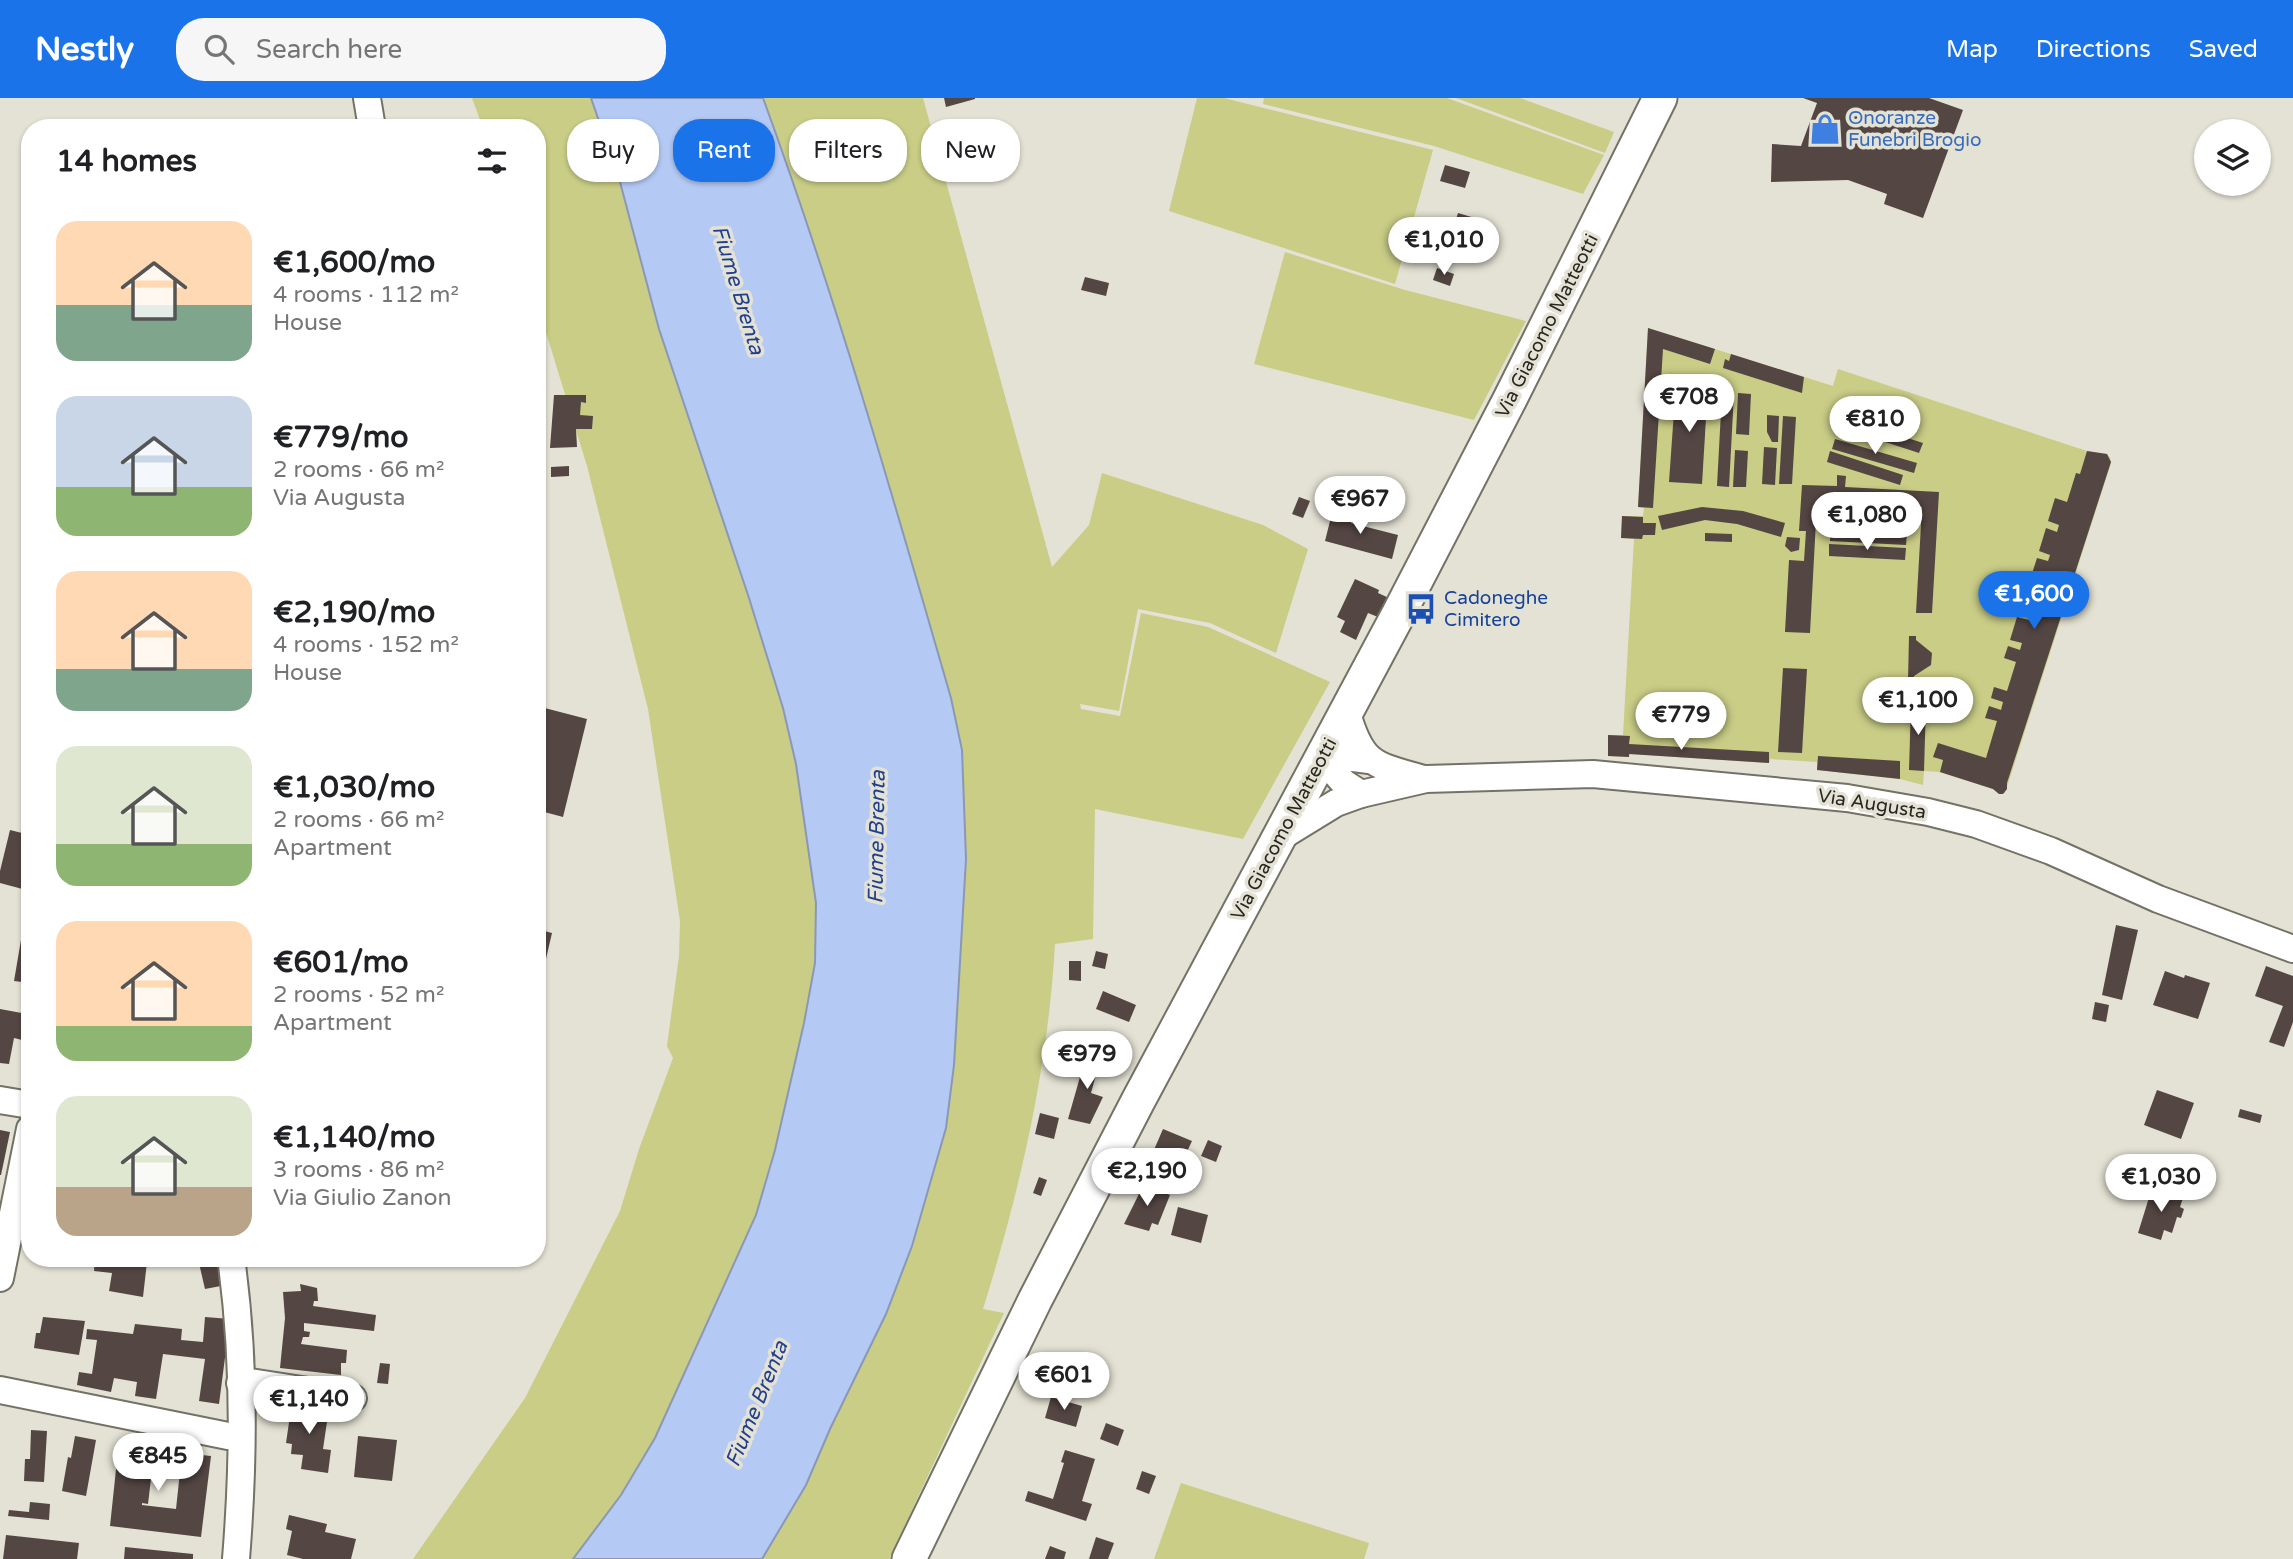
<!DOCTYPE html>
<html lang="en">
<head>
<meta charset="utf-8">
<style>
  :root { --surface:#fff; --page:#f6f6f6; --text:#202124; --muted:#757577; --accent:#1a73e8 }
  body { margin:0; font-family:"Varela Round",sans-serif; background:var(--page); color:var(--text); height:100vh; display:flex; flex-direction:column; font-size:26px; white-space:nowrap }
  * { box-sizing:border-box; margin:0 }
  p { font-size:23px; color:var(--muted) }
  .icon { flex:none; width:38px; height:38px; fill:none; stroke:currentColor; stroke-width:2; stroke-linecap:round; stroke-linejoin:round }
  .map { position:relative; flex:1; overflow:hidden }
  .panel { position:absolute; left:21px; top:21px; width:525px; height:1148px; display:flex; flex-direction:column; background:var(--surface); border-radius:28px; box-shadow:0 2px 5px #0004 }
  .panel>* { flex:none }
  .banner { position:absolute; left:567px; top:21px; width:665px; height:63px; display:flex; gap:14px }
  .controls { position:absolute; left:2194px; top:21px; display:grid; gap:14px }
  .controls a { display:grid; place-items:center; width:77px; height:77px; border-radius:50%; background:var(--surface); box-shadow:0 2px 5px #0004; font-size:35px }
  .price { position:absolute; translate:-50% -60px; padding:0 16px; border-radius:24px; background:#fff; color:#222; font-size:23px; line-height:46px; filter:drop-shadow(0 2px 4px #0008) }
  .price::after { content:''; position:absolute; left:50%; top:42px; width:21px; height:16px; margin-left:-10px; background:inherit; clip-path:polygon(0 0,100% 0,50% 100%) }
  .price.current { background:var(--accent); color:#fff }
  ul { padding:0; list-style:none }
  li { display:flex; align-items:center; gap:21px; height:175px; padding:0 35px }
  li span { display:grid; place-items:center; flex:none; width:196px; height:140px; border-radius:21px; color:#555 }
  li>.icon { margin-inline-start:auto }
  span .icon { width:84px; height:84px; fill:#fffc; stroke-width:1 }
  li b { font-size:30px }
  h2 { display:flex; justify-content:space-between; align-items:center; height:84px; padding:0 35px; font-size:30px }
  .chip { padding:0 24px; border-radius:28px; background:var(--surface); box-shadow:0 2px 5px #0004; font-size:24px; line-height:63px }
  .chip.current { background:var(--accent); color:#fff }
  header { display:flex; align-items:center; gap:42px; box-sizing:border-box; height:98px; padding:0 35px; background:var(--accent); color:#fff }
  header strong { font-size:33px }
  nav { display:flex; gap:38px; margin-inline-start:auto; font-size:24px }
  .search { width:490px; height:63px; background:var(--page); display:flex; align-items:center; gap:18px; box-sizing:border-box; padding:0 24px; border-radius:28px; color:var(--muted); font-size:26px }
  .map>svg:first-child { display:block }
</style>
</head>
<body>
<header>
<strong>Nestly</strong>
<div class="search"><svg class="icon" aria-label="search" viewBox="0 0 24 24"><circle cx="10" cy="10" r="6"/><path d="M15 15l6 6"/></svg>Search here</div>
<nav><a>Map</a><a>Directions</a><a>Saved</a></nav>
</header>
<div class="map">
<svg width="2293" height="1461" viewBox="0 0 2293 1461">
  <rect width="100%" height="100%" fill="#e4e2d4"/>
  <g fill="#c9cd86">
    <path d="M472 0H591L620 84 659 231 749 500 783 610 796 666 816 805 815 865 804 925 775 1052 756 1117 655 1340 621 1397 573 1461H413L525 1300 620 1113 639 1051 673 960 667 948 679 858 680 823 648 611 587 368 537 205V30H483Z"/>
    <path d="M763 0H923L1052 469 1089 427 1102 375 1263 427 1308 451 1276 555 1210 525 1138 511 1119 613 1080 606 1081 611 1120 618 1141 515 1208 529 1330 584 1243 741 1095 711 1093 841 1055 846C1048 971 1020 1092 983 1211L1004 1215 889 1461H762L806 1387 830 1331 886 1216 912 1148 931 1084 958 897 966 761 962 652 951 600C892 399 835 197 763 0Z"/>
    <path d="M1197 0H1224L1433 52 1395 186 1169 113Z"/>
    <path d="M1264 0H1447L1604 57 1583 96 1434 48 1263 6Z"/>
    <path d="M1456 0H1520L1614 34 1605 55Z"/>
    <path d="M1285 154 1405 192 1526 223 1474 322 1254 266Z"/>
    <path d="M1648 230 1833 288 1838 271 2087 353 2107 356 2110 360 2111 365 2005 695 1999 696 1993 691 1939 674 1924 673 1923 687 1900 681 1817 672V664L1770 661 1769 665 1630 656 1629 659 1608 658V637H1623L1634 441 1621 440 1622 418H1643L1644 410 1638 409Z"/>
    <path d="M1181 1385 1369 1445 1364 1461H1154Z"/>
  </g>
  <path fill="#b4c9f4" stroke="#8a98b5" stroke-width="2" d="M591 0H763C835 197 893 399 951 600L962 652 966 761 954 967 946 1030 912 1148 886 1216 830 1331 806 1387 762 1461H573L621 1397 655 1340 756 1117 775 1052 804 925 815 865 816 805 796 666 783 610 749 500 659 231 620 84Z"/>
  <g fill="#544643">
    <path d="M944 0H975V1L946 9Z"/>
    <path d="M1803 0H1929L1963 12 1923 120 1884 106 1887 96 1848 82 1771 84 1772 46 1801 48 1817 5Z"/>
    <path d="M1445 67 1470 74 1465 90 1440 83Z"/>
    <path d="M1458 115 1485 123 1474 158 1447 150Z"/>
    <path d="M1437 170 1454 176 1450 188 1433 182Z"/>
    <path d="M1085 179 1109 185 1106 198 1081 192Z"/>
    <path d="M1648 230 1715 251 1710 266 1663 251 1653 410 1638 409Z"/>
    <path d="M1731 256 1804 279 1802 295 1723 270 1725 261 1729 263Z"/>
    <path d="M1676 285 1708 287 1702 386 1669 384Z"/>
    <path d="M1722 295H1734L1729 389 1717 388Z"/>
    <path d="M1738 295 1751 296 1749 337 1736 336Z"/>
    <path d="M554 297H586V305L581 304 580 317 593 318 592 331H576L577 349 550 350Z"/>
    <path d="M1767 317 1779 318 1778 344H1772L1767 334Z"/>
    <path d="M1783 318 1796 319 1792 386H1779Z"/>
    <path d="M1842 319 1923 345 1919 355 1839 329Z"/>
    <path d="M1835 341 1917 365 1914 375 1832 351Z"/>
    <path d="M1764 349 1777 350 1775 387 1762 386Z"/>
    <path d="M1735 352 1748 353 1746 389H1733Z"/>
    <path d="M1830 353 1903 377 1900 387 1827 364Z"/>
    <path d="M2087 353 2107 356 2111 364 2007 685V691L2003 696H1999L1993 691 1940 674 1943 662 1933 659 1938 645 1986 660 1997 623 1985 620 1989 608 2001 612 2003 604 1991 600 1994 589 2007 593 2016 564 2004 560 2008 548 2020 552 2022 545 2010 542 2017 519 2029 522 2031 516 2020 512 2027 489 2039 493 2041 486 2030 482 2037 460 2048 463 2050 457 2039 453 2046 430 2057 434 2059 427 2048 423 2055 400 2067 404 2076 375 2080 376Z"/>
    <path d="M569 368V378L551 379V369Z"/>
    <path d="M1837 377 1846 378 1845 389 1939 394 1932 515H1916L1922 409 1817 404 1810 535 1785 534 1789 462 1804 463 1806 433H1799L1802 387 1837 388Z"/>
    <path d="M1299 399 1310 403 1303 420 1292 416Z"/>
    <path d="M1702 409 1743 413 1785 425 1781 439 1737 426 1705 422 1662 432 1658 418Z"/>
    <path d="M1333 411 1353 416 1351 425 1398 437 1392 461 1325 443Z"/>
    <path d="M1622 418 1643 419V425H1656L1655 437H1643L1642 441 1621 440Z"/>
    <path d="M1830 431 1907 435 1906 447 1830 443Z"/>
    <path d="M1705 435 1732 436V444L1705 443Z"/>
    <path d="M1787 439 1800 440 1799 452 1791 454 1785 448Z"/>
    <path d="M1829 446 1906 450 1905 462 1829 458Z"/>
    <path d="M1355 481 1379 492 1378 495 1389 500 1378 519 1368 515 1356 542 1340 534 1345 523 1337 519Z"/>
    <path d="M1909 538H1916V542L1932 555 1931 567 1914 578 1913 583H1908Z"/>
    <path d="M1783 570 1807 571 1802 655 1778 654Z"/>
    <path d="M1911 606H1926L1924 673 1909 672Z"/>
    <path d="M537 608 587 621 563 719 537 712Z"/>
    <path d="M1608 637 1630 638 1629 646 1769 654V665L1629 656V659L1608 658Z"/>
    <path d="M1818 658 1900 663V681L1817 672Z"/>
    <path d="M10 732 30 737V793L0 785V773Z"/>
    <path d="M2116 827 2138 832 2122 902 2102 897Z"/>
    <path d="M537 831 552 835 538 895H537Z"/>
    <path d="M21 842 30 843V885L14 883Z"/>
    <path d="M1096 853 1108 856 1105 871 1092 868Z"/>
    <path d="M1069 863H1081V883L1069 882Z"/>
    <path d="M2266 868 2293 878V924L2284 949 2269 944 2283 908 2255 898Z"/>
    <path d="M2165 873 2184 880 2185 877 2210 885 2198 921 2153 907Z"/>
    <path d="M1103 893 1136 907 1129 924 1096 911Z"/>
    <path d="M2095 904 2109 907 2106 924 2092 921Z"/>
    <path d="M0 911 27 916 22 942 14 940 9 966 0 965Z"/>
    <path d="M1088 951 1102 955 1091 995 1103 999 1090 1026 1068 1021Z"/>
    <path d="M2157 992 2194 1005 2181 1041 2144 1027Z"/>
    <path d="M2240 1011 2262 1017 2260 1025 2238 1019Z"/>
    <path d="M1040 1015 1059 1020 1054 1041 1035 1036Z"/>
    <path d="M1163 1031 1192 1043 1178 1073 1150 1061Z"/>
    <path d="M0 1032 10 1034 1 1077H0Z"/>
    <path d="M1208 1042 1222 1048 1216 1064 1201 1058Z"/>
    <path d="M1039 1079 1047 1082 1041 1098 1033 1095Z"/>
    <path d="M1141 1084 1170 1097 1158 1127 1152 1125 1149 1133 1124 1126 1139 1096 1136 1095Z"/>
    <path d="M2152 1090 2183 1100 2180 1109 2184 1111 2181 1120 2177 1119 2172 1135 2164 1132 2161 1142 2138 1135Z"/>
    <path d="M1178 1109 1208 1117 1201 1145 1171 1137Z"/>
    <path d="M95 1160H138V1163L147 1164 143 1199 109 1193 112 1175 94 1173Z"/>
    <path d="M201 1160H220L226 1187 205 1191 198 1161Z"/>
    <path d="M300 1186 317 1190 318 1203H314L313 1208 376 1217 374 1233 304 1225V1233L310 1234 309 1239H303L301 1246 347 1252 346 1265H341V1277L280 1270 285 1220 283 1194 301 1193Z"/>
    <path d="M43 1219 85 1223 79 1257 34 1250 36 1235H40Z"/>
    <path d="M205 1219 230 1221 219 1306 199 1303 205 1261 163 1256 156 1301 135 1298 137 1284 114 1280 111 1294 77 1287 79 1274 92 1276 97 1242 86 1241 87 1231 133 1236 135 1226 182 1231 181 1242 203 1244Z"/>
    <path d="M380 1265 390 1266 388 1286 377 1285Z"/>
    <path d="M1051 1299 1082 1308 1076 1329 1045 1320Z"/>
    <path d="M292 1304 329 1310 323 1351 331 1352 328 1375 301 1371 303 1357 291 1356 292 1346 286 1345Z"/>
    <path d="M1106 1325 1124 1332 1118 1348 1100 1341Z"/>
    <path d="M31 1332 47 1333 44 1384 24 1383 25 1361H30Z"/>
    <path d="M75 1338 96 1342 86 1398 62 1393 68 1359 71 1360Z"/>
    <path d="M358 1338 397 1342 392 1383 354 1379Z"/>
    <path d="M119 1343 155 1347 148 1406 142 1405V1407L176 1411 182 1355 211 1358 201 1439 110 1428Z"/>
    <path d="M1065 1352 1095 1361 1082 1403 1092 1406 1086 1423 1025 1403 1028 1393 1053 1401 1064 1365 1061 1364Z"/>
    <path d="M1142 1373 1156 1378 1149 1396 1136 1391Z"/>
    <path d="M30 1404 50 1406 49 1422 8 1418 9 1412 29 1414Z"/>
    <path d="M289 1417 327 1426 325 1434 356 1441 351 1461H303L287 1457 292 1433 286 1431Z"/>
    <path d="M6 1437 79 1445 77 1461H3Z"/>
    <path d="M1096 1439 1114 1445 1108 1461H1089Z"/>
    <path d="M1050 1448 1066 1454 1064 1461H1045Z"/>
    <path d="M125 1449 193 1456V1461H124Z"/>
  </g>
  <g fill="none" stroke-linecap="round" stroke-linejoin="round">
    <defs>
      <g id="minor">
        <path d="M367 0 372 30"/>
        <path d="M1347 615C1362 668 1375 667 1424 681"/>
        <path d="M1361 696 1344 685 1322 660 1338 658 1369 662"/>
        <path d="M1279 740 1336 705 1361 696 1426 681 1593 676 1847 700 1928 714 1976 726 2051 753 2158 801 2293 851"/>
        <path d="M0 1002 30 1007"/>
        <path d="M231 1160C245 1259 244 1362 236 1461"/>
        <path d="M0 1180 30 1031"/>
        <path d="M240 1285 249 1284 353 1300"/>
        <path d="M0 1292 228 1338H240"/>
      </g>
      <path id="major" d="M909 1461 1035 1202 1138 1003 1398 517 1510 301 1660 0"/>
    </defs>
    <use href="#minor" stroke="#747265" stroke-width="30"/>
    <use href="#major" stroke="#747265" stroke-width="37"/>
    <use href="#minor" stroke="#fff" stroke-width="26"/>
    <use href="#major" stroke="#fff" stroke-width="33"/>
  </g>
  <defs>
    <symbol id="shop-bare" viewBox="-9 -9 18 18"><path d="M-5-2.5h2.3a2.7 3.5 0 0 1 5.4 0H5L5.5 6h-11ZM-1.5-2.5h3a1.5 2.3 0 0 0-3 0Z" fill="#3f7fe0" stroke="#e4e2d4" stroke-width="2.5" paint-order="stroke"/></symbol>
    <symbol id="bus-bare" viewBox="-9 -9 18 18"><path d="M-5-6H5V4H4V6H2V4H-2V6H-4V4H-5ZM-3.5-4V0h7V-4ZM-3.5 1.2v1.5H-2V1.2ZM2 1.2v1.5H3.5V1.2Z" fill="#1a4fb4" stroke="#e4e2d4" stroke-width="2.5" paint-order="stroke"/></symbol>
  </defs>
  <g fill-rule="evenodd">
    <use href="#shop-bare" x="1803" y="9" width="44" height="44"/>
    <use href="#bus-bare" x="1399" y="489" width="44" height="44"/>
  </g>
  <g text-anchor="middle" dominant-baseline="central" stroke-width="7" stroke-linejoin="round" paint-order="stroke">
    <g font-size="19" fill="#366cbe" stroke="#e4e2d4" text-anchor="start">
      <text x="1848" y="20">Onoranze<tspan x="1848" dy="22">Funebri Brogio</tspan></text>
    </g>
    <g font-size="19" fill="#272621" stroke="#e4e2d4">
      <text transform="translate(1547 228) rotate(-63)">Via Giacomo Matteotti</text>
      <text transform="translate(1872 706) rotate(9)">Via Augusta</text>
      <text transform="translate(1284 731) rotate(-62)">Via Giacomo Matteotti</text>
    </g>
    <g font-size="19" fill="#164399" stroke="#e4e2d4" text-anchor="start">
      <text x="1444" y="500">Cadoneghe<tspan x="1444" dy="22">Cimitero</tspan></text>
    </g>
    <g font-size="21" font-style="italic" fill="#213f8f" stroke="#e4e2d4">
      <text transform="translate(738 192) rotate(73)">Fiume Brenta</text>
      <text transform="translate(877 739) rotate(-89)">Fiume Brenta</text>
      <text transform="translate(757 1306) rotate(-68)">Fiume Brenta</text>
    </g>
  </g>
</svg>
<div class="controls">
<a><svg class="icon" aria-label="layers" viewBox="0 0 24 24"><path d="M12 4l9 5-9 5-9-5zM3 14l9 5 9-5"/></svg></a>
</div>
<b class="price" style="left:1444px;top:179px">€1,010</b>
<b class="price" style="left:1689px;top:336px">€708</b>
<b class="price" style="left:1875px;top:358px">€810</b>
<b class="price" style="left:1360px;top:438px">€967</b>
<b class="price" style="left:1867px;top:454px">€1,080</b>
<b class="price current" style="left:2034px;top:533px">€1,600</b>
<b class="price" style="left:1918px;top:639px">€1,100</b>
<b class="price" style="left:1681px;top:654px">€779</b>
<b class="price" style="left:1087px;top:993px">€979</b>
<b class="price" style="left:1147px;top:1110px">€2,190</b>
<b class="price" style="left:2161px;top:1116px">€1,030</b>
<b class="price" style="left:1064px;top:1314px">€601</b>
<b class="price" style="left:309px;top:1338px">€1,140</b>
<b class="price" style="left:158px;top:1395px">€845</b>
<div class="banner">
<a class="chip">Buy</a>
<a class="chip current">Rent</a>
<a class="chip">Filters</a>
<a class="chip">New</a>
</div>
<section class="panel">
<h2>14 homes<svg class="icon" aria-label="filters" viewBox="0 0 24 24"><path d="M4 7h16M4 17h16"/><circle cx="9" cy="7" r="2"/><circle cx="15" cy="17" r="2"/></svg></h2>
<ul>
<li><span style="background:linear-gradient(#ffd9b3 60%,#7fa58c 0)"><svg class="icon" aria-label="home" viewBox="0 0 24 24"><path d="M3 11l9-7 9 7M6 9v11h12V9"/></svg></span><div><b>€1,600/mo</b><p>4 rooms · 112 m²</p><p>House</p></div></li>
<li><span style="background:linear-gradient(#c9d6e8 65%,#8fb573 0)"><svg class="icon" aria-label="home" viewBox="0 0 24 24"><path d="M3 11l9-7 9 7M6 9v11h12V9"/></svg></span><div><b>€779/mo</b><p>2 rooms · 66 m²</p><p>Via Augusta</p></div></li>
<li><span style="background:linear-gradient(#ffd9b3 70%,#7fa58c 0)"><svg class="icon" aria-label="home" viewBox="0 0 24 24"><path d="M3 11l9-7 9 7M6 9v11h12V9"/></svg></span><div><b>€2,190/mo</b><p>4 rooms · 152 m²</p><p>House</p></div></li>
<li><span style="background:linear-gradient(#dfe7d0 70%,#8fb573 0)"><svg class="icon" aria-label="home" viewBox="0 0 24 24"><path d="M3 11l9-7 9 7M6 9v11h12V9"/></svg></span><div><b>€1,030/mo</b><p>2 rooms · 66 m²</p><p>Apartment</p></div></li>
<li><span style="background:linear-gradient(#ffd9b3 75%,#8fb573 0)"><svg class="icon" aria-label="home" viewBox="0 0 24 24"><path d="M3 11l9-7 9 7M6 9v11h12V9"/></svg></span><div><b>€601/mo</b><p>2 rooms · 52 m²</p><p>Apartment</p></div></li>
<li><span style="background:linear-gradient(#dfe7d0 65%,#b9a48a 0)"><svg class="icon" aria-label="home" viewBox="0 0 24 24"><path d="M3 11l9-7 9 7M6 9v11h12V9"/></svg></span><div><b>€1,140/mo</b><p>3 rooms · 86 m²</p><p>Via Giulio Zanon</p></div></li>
</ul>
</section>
</div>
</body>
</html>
